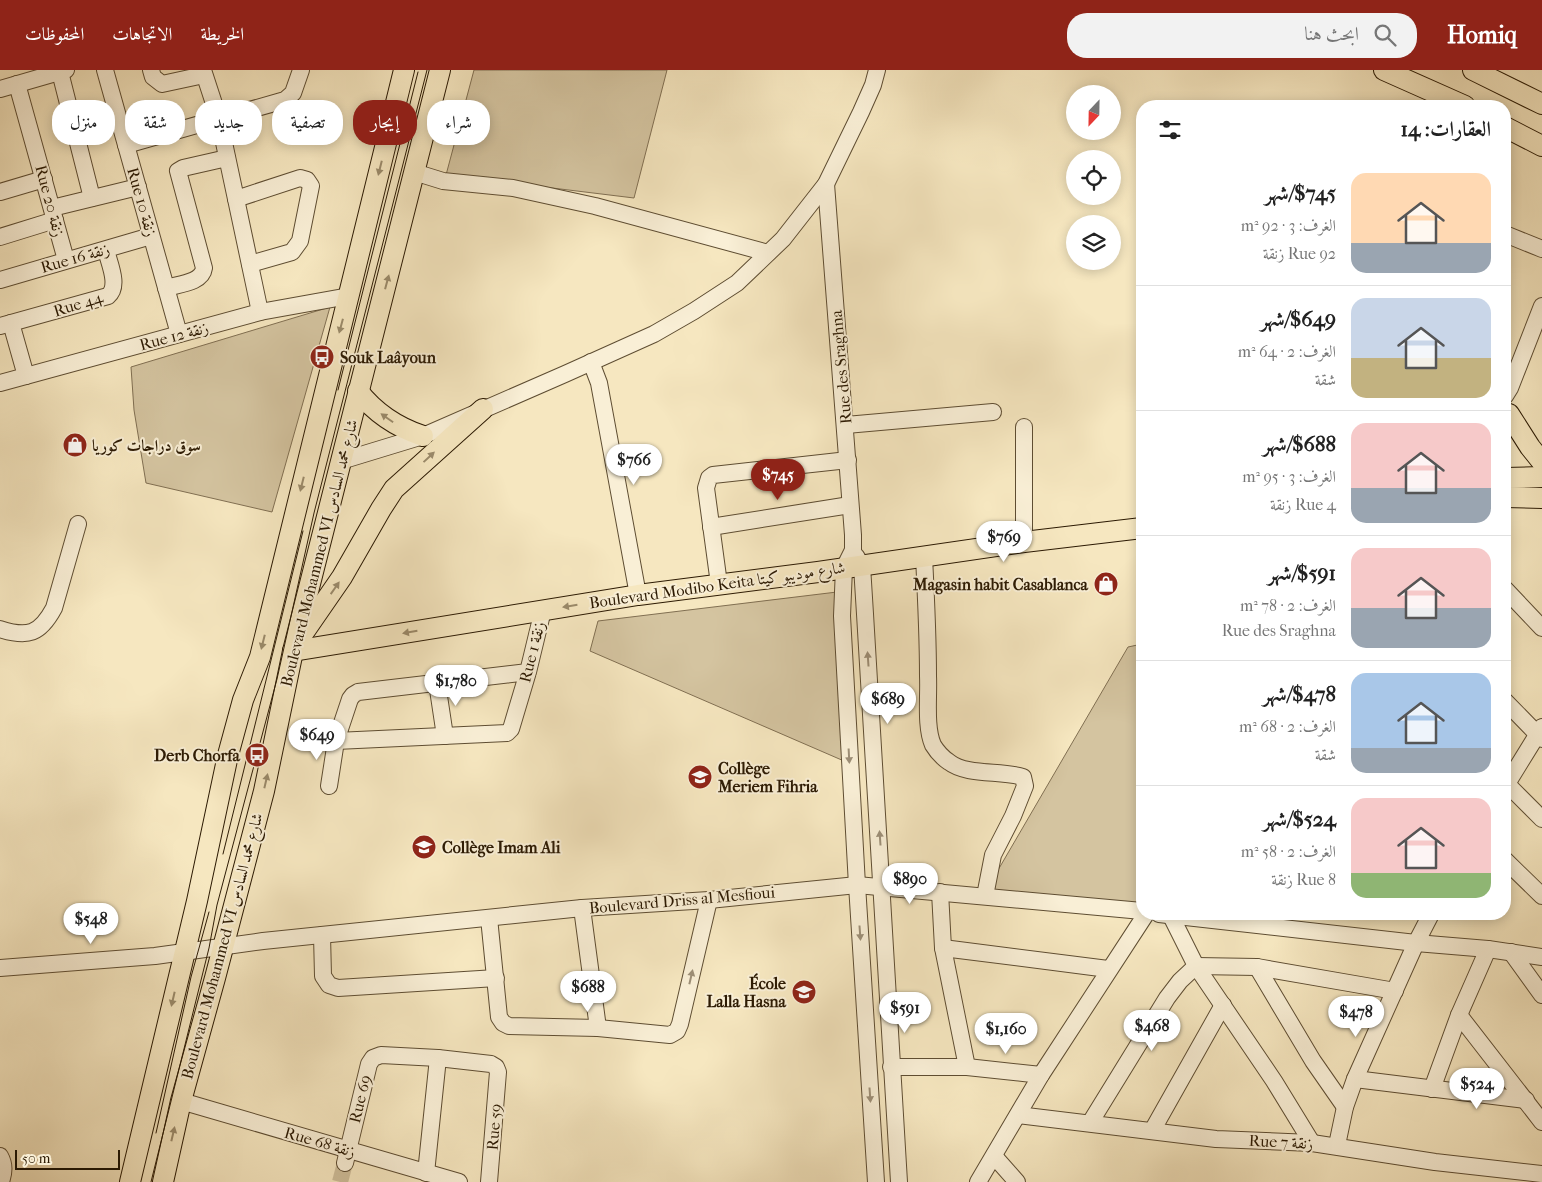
<!DOCTYPE html>
<html lang="ar">
<head>
<meta charset="utf-8">
<style>
  :root { --surface:#fff; --page:#f2f2f2; --text:#222; --muted:#767676; --line:#e0e0e0; --accent:#8f2418 }
  body { margin:0; font-family:"IM FELL French Canon",Amiri,serif; background:var(--page); color:var(--text); direction:rtl; height:100vh; display:flex; flex-direction:column; font-size:19px; white-space:nowrap }
  * { box-sizing:border-box; margin:0 }
  p { font-size:16px; color:var(--muted) }
  .icon { flex:none; width:28px; height:28px; fill:none; stroke:currentColor; stroke-width:2; stroke-linecap:round; stroke-linejoin:round }
  .map { position:relative; flex:1; overflow:hidden; direction:ltr }
  .drawer { position:absolute; left:1136px; top:30px; width:375px; height:820px; display:flex; flex-direction:column; background:var(--surface); border-radius:20px; box-shadow:0 2px 12px #0003; direction:rtl }
  .drawer>* { flex:none }
  .hud { position:absolute; left:15px; top:30px; width:475px; height:45px; direction:rtl; display:flex; gap:10px }
  .needle { width:32px; rotate:202deg }
  .tools { position:absolute; left:1066px; top:15px; display:grid; gap:10px }
  .tools a { display:grid; place-items:center; width:55px; height:55px; border-radius:50%; background:var(--surface); box-shadow:0 2px 12px #0003; font-size:25px }
  .scale { position:absolute; left:15px; bottom:12px; width:105px; box-sizing:border-box; padding-left:5px; border:2px solid #2c1a03; border-top:0; font-size:14px; line-height:18px; white-space:nowrap; color:#2c1a03; -webkit-text-stroke:4px #f9efd6; paint-order:stroke }
  .price { position:absolute; translate:-50% -42px; padding:0 11px; border-radius:18px; background:#fff; color:#222; font-size:16px; line-height:32px; filter:drop-shadow(0 1px 2px #0008) }
  .price::after { content:''; position:absolute; left:50%; top:30px; width:15px; height:11px; margin-left:-8px; background:inherit; clip-path:polygon(0 0,100% 0,50% 100%) }
  .price.active { background:var(--accent); color:#fff }
  ul { padding:0; list-style:none }
  li { display:flex; align-items:center; gap:15px; height:125px; padding:0 20px }
  li+li { border-top:1px solid var(--line) }
  li span { display:grid; place-items:center; flex:none; width:140px; height:100px; border-radius:15px; color:#555 }
  li>.icon { margin-inline-start:auto }
  span .icon { width:60px; height:60px; fill:#fffc; stroke-width:1 }
  li b { font-size:21px }
  h2 { display:flex; justify-content:space-between; align-items:center; height:60px; padding:0 20px; font-size:21px }
  .pill { padding:0 18px; border-radius:20px; background:var(--surface); box-shadow:0 2px 12px #0003; font-size:18px; line-height:45px }
  .pill.active { background:var(--accent); color:#fff }
  header { display:flex; align-items:center; gap:30px; box-sizing:border-box; height:70px; padding:0 25px; background:var(--accent); color:#fff }
  header strong { font-size:24px }
  nav { display:flex; gap:28px; margin-inline-start:auto; font-size:18px }
  .search { width:350px; height:45px; background:var(--page); display:flex; align-items:center; gap:12px; box-sizing:border-box; padding:0 18px; border-radius:20px; color:var(--muted); font-size:19px }
  .map>svg:first-child { display:block }
</style>
</head>
<body>
<header>
<strong>Homiq</strong>
<div class="search"><svg class="icon" aria-label="search" viewBox="0 0 24 24"><circle cx="10" cy="10" r="6"/><path d="M15 15l6 6"/></svg>ابحث هنا</div>
<nav><a>الخريطة</a><a>الاتجاهات</a><a>المحفوظات</a></nav>
</header>
<div class="map">
<svg width="1542" height="1112" viewBox="0 0 1542 1112">
  <rect width="100%" height="100%" fill="#f6e7c0"/>
  <filter id="stains"><feTurbulence type="fractalNoise" baseFrequency=".004" numOctaves="4"/><feColorMatrix values="0 0 0 0 .2 0 0 0 0 .09 0 0 0 0 .02 0 0 0 .5 -.17"/></filter>
  <radialGradient id="worn" r=".72"><stop offset=".6" stop-color="#630" stop-opacity="0"/><stop offset="1" stop-color="#630" stop-opacity=".3"/></radialGradient>
  <g fill="#d4c4a0" stroke="#806f52">
    <path d="M474 0H667L634 128 446 105Z"/>
    <path d="M330 237 272 442 146 413 134 340 131 297Z"/>
    <path d="M837 522 844 691 590 581 598 551Z"/>
    <path d="M1142 574V834L987 819 1128 577Z"/>
  </g>
  <g fill="none" stroke-linecap="round" stroke-linejoin="round">
    <path stroke="#cebe9a" stroke-width="16" stroke-dasharray="16 8" stroke-linecap="butt" d="M340 1112 345 1093"/>
    <defs>
      <g id="minor">
        <path d="M105 0 179 264"/>
        <path d="M151 0 153 7 162 14 204 5"/>
        <path d="M203 0 219 49 260 242"/>
        <path d="M60 2 92 128"/>
        <path d="M17 14 66 190"/>
        <path d="M0 19 66 0"/>
        <path d="M126 75 285 30 293 23 301 0"/>
        <path d="M414 102 443 111 513 118 595 136 768 183"/>
        <path d="M826 114 853 465V480L844 498 842 546 857 815 876 1112"/>
        <path d="M0 122 44 109"/>
        <path d="M236 129 300 108 307 110 311 116 300 171 292 182 250 194"/>
        <path d="M52 138 138 117"/>
        <path d="M1505 164 1542 179"/>
        <path d="M0 167 55 150"/>
        <path d="M0 210 151 166"/>
        <path d="M166 218C179 214 202 213 204 198L178 101 183 98 227 88"/>
        <path d="M11 253 26 306"/>
        <path d="M0 256 108 226C120 216 109 193 106 180"/>
        <path d="M591 292 599 313 638 525"/>
        <path d="M0 313 260 242 349 226"/>
        <path d="M1505 326 1510 318 1542 236"/>
        <path d="M846 355 993 342"/>
        <path d="M1024 357V472"/>
        <path d="M341 391 423 366 565 304 654 264 694 241 737 213 783 169 826 114 861 42 873 15 877 0"/>
        <path d="M711 457 850 435"/>
        <path d="M856 486 862 496 865 544 899 1112"/>
        <path d="M924 487C926 526 928 566 928 606 929 626 925 657 933 675 936 680 943 688 949 692 967 706 1001 700 1023 707L1025 716 1013 746 993 785 985 826"/>
        <path d="M719 514 706 418 709 408 713 405 848 390"/>
        <path d="M1505 519 1542 558"/>
        <path d="M0 559C28 568 40 564 54 538L78 454"/>
        <path d="M528 602 358 622 353 625 350 629 336 671 507 663 511 659 528 602 543 540"/>
        <path d="M437 613 445 666"/>
        <path d="M1505 631 1542 669"/>
        <path d="M1507 714 1542 749"/>
        <path d="M329 716 336 671"/>
        <path d="M1505 717 1542 657"/>
        <path d="M1505 790 1542 826"/>
        <path d="M940 822 943 878 967 997"/>
        <path d="M582 838 598 958"/>
        <path d="M1159 844 1416 873 1488 879 1542 887"/>
        <path d="M1171 846 1196 896 1274 1011 1312 1073"/>
        <path d="M489 848 499 947 503 953 509 956 598 958 670 965 677 961 680 954 709 830"/>
        <path d="M322 865 323 906 329 915 338 918 496 908"/>
        <path d="M943 878 1108 899"/>
        <path d="M1511 882 1542 925"/>
        <path d="M1257 897 1313 991 1345 1037"/>
        <path d="M0 898 155 886 263 871 582 838 709 830 857 815 1142 841"/>
        <path d="M1459 945 1542 1052"/>
        <path d="M891 997H967L1041 1005"/>
        <path d="M1355 1009 1526 1030"/>
        <path d="M1432 1019 1459 945 1488 879"/>
        <path d="M181 1031 459 1112"/>
        <path d="M1018 1045 1216 1069 1312 1073 1435 1092 1542 1104"/>
        <path d="M1090 1053 1167 928 1180 911 1196 896 1257 897 1395 921"/>
        <path d="M1152 1061 1223 935"/>
        <path d="M1337 1075 1345 1037 1355 1009 1416 873 1431 844"/>
        <path d="M0 1086C5 1095 4 1102 1 1112"/>
        <path d="M994 1086 1017 1112"/>
        <path d="M345 1093 369 994 373 988 381 985 438 988 491 994 496 997 498 1002 489 1112"/>
        <path d="M426 1103 438 988"/>
        <path d="M978 1112 1041 1005 1146 844"/>
      </g>
      <g id="major">
        <path d="M1384 0 1465 36"/>
        <path d="M1473 0 1542 34"/>
        <path d="M1505 57 1542 76"/>
        <path d="M358 321C375 343 396 357 423 366"/>
        <path d="M1509 344 1530 377 1542 392"/>
        <path d="M1505 408 1542 407"/>
        <path d="M1505 427 1542 428"/>
        <path d="M304 562 342 507 381 439 394 419 483 339"/>
        <path d="M293 581 638 525 818 502 1024 472 1142 458"/>
        <path d="M130 1112 197 831 228 685 243 630 260 587 404 0"/>
        <path d="M163 1112 181 1031 215 908 264 721 293 581 440 0"/>
      </g>
    </defs>
    <use href="#minor" stroke="#5e4d32" stroke-width="18"/>
    <use href="#major" stroke="#2c1a03" stroke-width="22"/>
    <use href="#minor" stroke="#f9efd6" stroke-width="16"/>
    <use href="#major" stroke="#f6e7c0" stroke-width="20"/>
    <g stroke="#2c1a03" stroke-width="1">
      <path d="M338 320 418 2"/>
      <path d="M223 784 303 461"/>
      <path d="M156 1063 191 907 209 842"/>
      <path d="M151 1112 209 878 217 835 277 609 314 443 427 0"/>
    </g>
  </g>
  <defs><path id="oneway-solid" d="M-6-.8H1V-3.2L6.5 0L1 3.2V.8H-6Z" transform="scale(1.25)"/></defs>
  <g fill="#9b8b6b">
    <use href="#oneway-solid" transform="translate(380 98) rotate(104)"/>
    <use href="#oneway-solid" transform="translate(387 212) rotate(-75)"/>
    <use href="#oneway-solid" transform="translate(341 256) rotate(105)"/>
    <use href="#oneway-solid" transform="translate(387 348) rotate(-145)"/>
    <use href="#oneway-solid" transform="translate(429 387) rotate(-43)"/>
    <use href="#oneway-solid" transform="translate(302 414) rotate(104)"/>
    <use href="#oneway-solid" transform="translate(335 518) rotate(-55)"/>
    <use href="#oneway-solid" transform="translate(570 536) rotate(171)"/>
    <use href="#oneway-solid" transform="translate(410 562) rotate(170)"/>
    <use href="#oneway-solid" transform="translate(263 572) rotate(104)"/>
    <use href="#oneway-solid" transform="translate(266 711) rotate(-77)"/>
    <use href="#oneway-solid" transform="translate(173 929) rotate(103)"/>
    <use href="#oneway-solid" transform="translate(173 1064) rotate(-77)"/>
  </g>
  <g fill="#9d8f77">
    <use href="#oneway-solid" transform="translate(868 589) rotate(-94)"/>
    <use href="#oneway-solid" transform="translate(849 686) rotate(87)"/>
    <use href="#oneway-solid" transform="translate(880 768) rotate(-94)"/>
    <use href="#oneway-solid" transform="translate(860 863) rotate(86)"/>
    <use href="#oneway-solid" transform="translate(691 907) rotate(-77)"/>
    <use href="#oneway-solid" transform="translate(870 1025) rotate(86)"/>
  </g>
  <defs>
    <symbol id="bus-disc" viewBox="-11 -11 22 22"><circle r="9.5" fill="#8f2418" stroke="#f9efd6"/><path d="M-5-6H5V4H4V6H2V4H-2V6H-4V4H-5ZM-3.5-4V0h7V-4ZM-3.5 1.2v1.5H-2V1.2ZM2 1.2v1.5H3.5V1.2Z" fill="#fff"/></symbol>
    <symbol id="shop-disc" viewBox="-11 -11 22 22"><circle r="9.5" fill="#8f2418" stroke="#f9efd6"/><path d="M-5-2.5h2.3a2.7 3.5 0 0 1 5.4 0H5L5.5 6h-11ZM-1.5-2.5h3a1.5 2.3 0 0 0-3 0Z" fill="#fff"/></symbol>
    <symbol id="school-disc" viewBox="-11 -11 22 22"><circle r="9.5" fill="#8f2418" stroke="#f9efd6"/><path d="M0-5L7-2L0 1L-7-2ZM-4 1L0 2.5L4 1V4Q0 6-4 4Z" fill="#fff"/></symbol>
  </defs>
  <g fill-rule="evenodd">
    <use href="#bus-disc" x="308" y="273" width="28" height="28"/>
    <use href="#shop-disc" x="61" y="361" width="28" height="28"/>
    <use href="#shop-disc" x="1092" y="500" width="28" height="28"/>
    <use href="#bus-disc" x="243" y="671" width="28" height="28"/>
    <use href="#school-disc" x="686" y="693" width="28" height="28"/>
    <use href="#school-disc" x="410" y="763" width="28" height="28"/>
    <use href="#school-disc" x="790" y="908" width="28" height="28"/>
  </g>
  <g text-anchor="middle" dominant-baseline="central" stroke-width="4" stroke-linejoin="round" paint-order="stroke">
    <g font-size="16" fill="#2c1a03" stroke="#f9efd6">
      <text transform="translate(50 131) rotate(75)">Rue 20 زنقة</text>
      <text transform="translate(142 132) rotate(74)">Rue 10 زنقة</text>
      <text transform="translate(75 188) rotate(-16)">Rue 16 زنقة</text>
      <text transform="translate(78 234) rotate(-17)">Rue 44</text>
      <text transform="translate(174 266) rotate(-15)">Rue 12 زنقة</text>
      <text transform="translate(841 297) rotate(-95)">Rue des Sraghna</text>
      <text transform="translate(319 483) rotate(-76)">Boulevard Mohammed VI شارع محمد السادس</text>
      <text transform="translate(717 515) rotate(-8)">Boulevard Modibo Keita شارع موديبو كيتا</text>
      <text transform="translate(532 582) rotate(-76)">Rue 1 زنقة</text>
      <text transform="translate(682 830) rotate(-5)">Boulevard Driss al Mesfioui</text>
      <text transform="translate(222 876) rotate(-75)">Boulevard Mohammed VI شارع محمد السادس</text>
      <text transform="translate(360 1029) rotate(-76)">Rue 69</text>
      <text transform="translate(494 1057) rotate(-85)">Rue 59</text>
      <text transform="translate(320 1072) rotate(16)">Rue 68 زنقة</text>
      <text transform="translate(1281 1072) rotate(3)">Rue 7 زنقة</text>
    </g>
    <g font-size="16" font-weight="bold" fill="#2c1a03" stroke="#f9efd6" text-anchor="start">
      <text x="340" y="287">Souk Laâyoun</text>
      <text x="92" y="375">سوق دراجات كوريا</text>
      <text x="1088" y="514" text-anchor="end">Magasin habit Casablanca</text>
      <text x="240" y="685" text-anchor="end">Derb Chorfa</text>
      <text x="718" y="698">Collège<tspan x="718" dy="18">Meriem Fihria</tspan></text>
      <text x="442" y="777">Collège Imam Ali</text>
      <text x="786" y="913" text-anchor="end">École<tspan x="786" dy="18">Lalla Hasna</tspan></text>
    </g>
  </g>
  <rect width="100%" height="100%" filter="url(#stains)"/>
  <rect width="100%" height="100%" fill="url(#worn)"/>
</svg>
<div class="tools">
<a><svg class="needle" viewBox="-14 -14 28 28"><path d="M0-13l5 13h-10z" fill="#e53935"/><path d="M0 13l5-13h-10z" fill="#767676"/></svg></a>
<a><svg class="icon" aria-label="locate" viewBox="0 0 24 24"><circle cx="12" cy="12" r="6"/><path d="M12 2v4M12 18v4M2 12h4M18 12h4"/></svg></a>
<a><svg class="icon" aria-label="layers" viewBox="0 0 24 24"><path d="M12 4l9 5-9 5-9-5zM3 14l9 5 9-5"/></svg></a>
</div>
<div class="scale">50 m</div>
<b class="price" style="left:634px;top:416px">$766</b>
<b class="price active" style="left:778px;top:431px">$745</b>
<b class="price" style="left:1004px;top:493px">$769</b>
<b class="price" style="left:456px;top:637px">$1,780</b>
<b class="price" style="left:888px;top:655px">$689</b>
<b class="price" style="left:317px;top:691px">$649</b>
<b class="price" style="left:910px;top:835px">$890</b>
<b class="price" style="left:91px;top:875px">$548</b>
<b class="price" style="left:588px;top:943px">$688</b>
<b class="price" style="left:905px;top:964px">$591</b>
<b class="price" style="left:1356px;top:968px">$478</b>
<b class="price" style="left:1152px;top:982px">$468</b>
<b class="price" style="left:1006px;top:985px">$1,160</b>
<b class="price" style="left:1477px;top:1040px">$524</b>
<div class="hud">
<a class="pill">شراء</a>
<a class="pill active">إيجار</a>
<a class="pill">تصفية</a>
<a class="pill">جديد</a>
<a class="pill">شقة</a>
<a class="pill">منزل</a>
</div>
<section class="drawer">
<h2>العقارات: 14<svg class="icon" aria-label="filters" viewBox="0 0 24 24"><path d="M4 7h16M4 17h16"/><circle cx="9" cy="7" r="2"/><circle cx="15" cy="17" r="2"/></svg></h2>
<ul>
<li><span style="background:linear-gradient(#ffd9b3 70%,#9aa5b1 0)"><svg class="icon" aria-label="home" viewBox="0 0 24 24"><path d="M3 11l9-7 9 7M6 9v11h12V9"/></svg></span><div><b>$745/شهر</b><p>الغرف: 3 · 92 m²</p><p>Rue 92 زنقة</p></div></li>
<li><span style="background:linear-gradient(#c9d6e8 60%,#c2b280 0)"><svg class="icon" aria-label="home" viewBox="0 0 24 24"><path d="M3 11l9-7 9 7M6 9v11h12V9"/></svg></span><div><b>$649/شهر</b><p>الغرف: 2 · 64 m²</p><p>شقة</p></div></li>
<li><span style="background:linear-gradient(#f6c9c9 65%,#9aa5b1 0)"><svg class="icon" aria-label="home" viewBox="0 0 24 24"><path d="M3 11l9-7 9 7M6 9v11h12V9"/></svg></span><div><b>$688/شهر</b><p>الغرف: 3 · 95 m²</p><p>Rue 4 زنقة</p></div></li>
<li><span style="background:linear-gradient(#f6c9c9 60%,#9aa5b1 0)"><svg class="icon" aria-label="home" viewBox="0 0 24 24"><path d="M3 11l9-7 9 7M6 9v11h12V9"/></svg></span><div><b>$591/شهر</b><p>الغرف: 2 · 78 m²</p><p>Rue des Sraghna</p></div></li>
<li><span style="background:linear-gradient(#a9c7e8 75%,#9aa5b1 0)"><svg class="icon" aria-label="home" viewBox="0 0 24 24"><path d="M3 11l9-7 9 7M6 9v11h12V9"/></svg></span><div><b>$478/شهر</b><p>الغرف: 2 · 68 m²</p><p>شقة</p></div></li>
<li><span style="background:linear-gradient(#f6c9c9 75%,#8fb573 0)"><svg class="icon" aria-label="home" viewBox="0 0 24 24"><path d="M3 11l9-7 9 7M6 9v11h12V9"/></svg></span><div><b>$524/شهر</b><p>الغرف: 2 · 58 m²</p><p>Rue 8 زنقة</p></div></li>
</ul>
</section>
</div>
</body>
</html>
